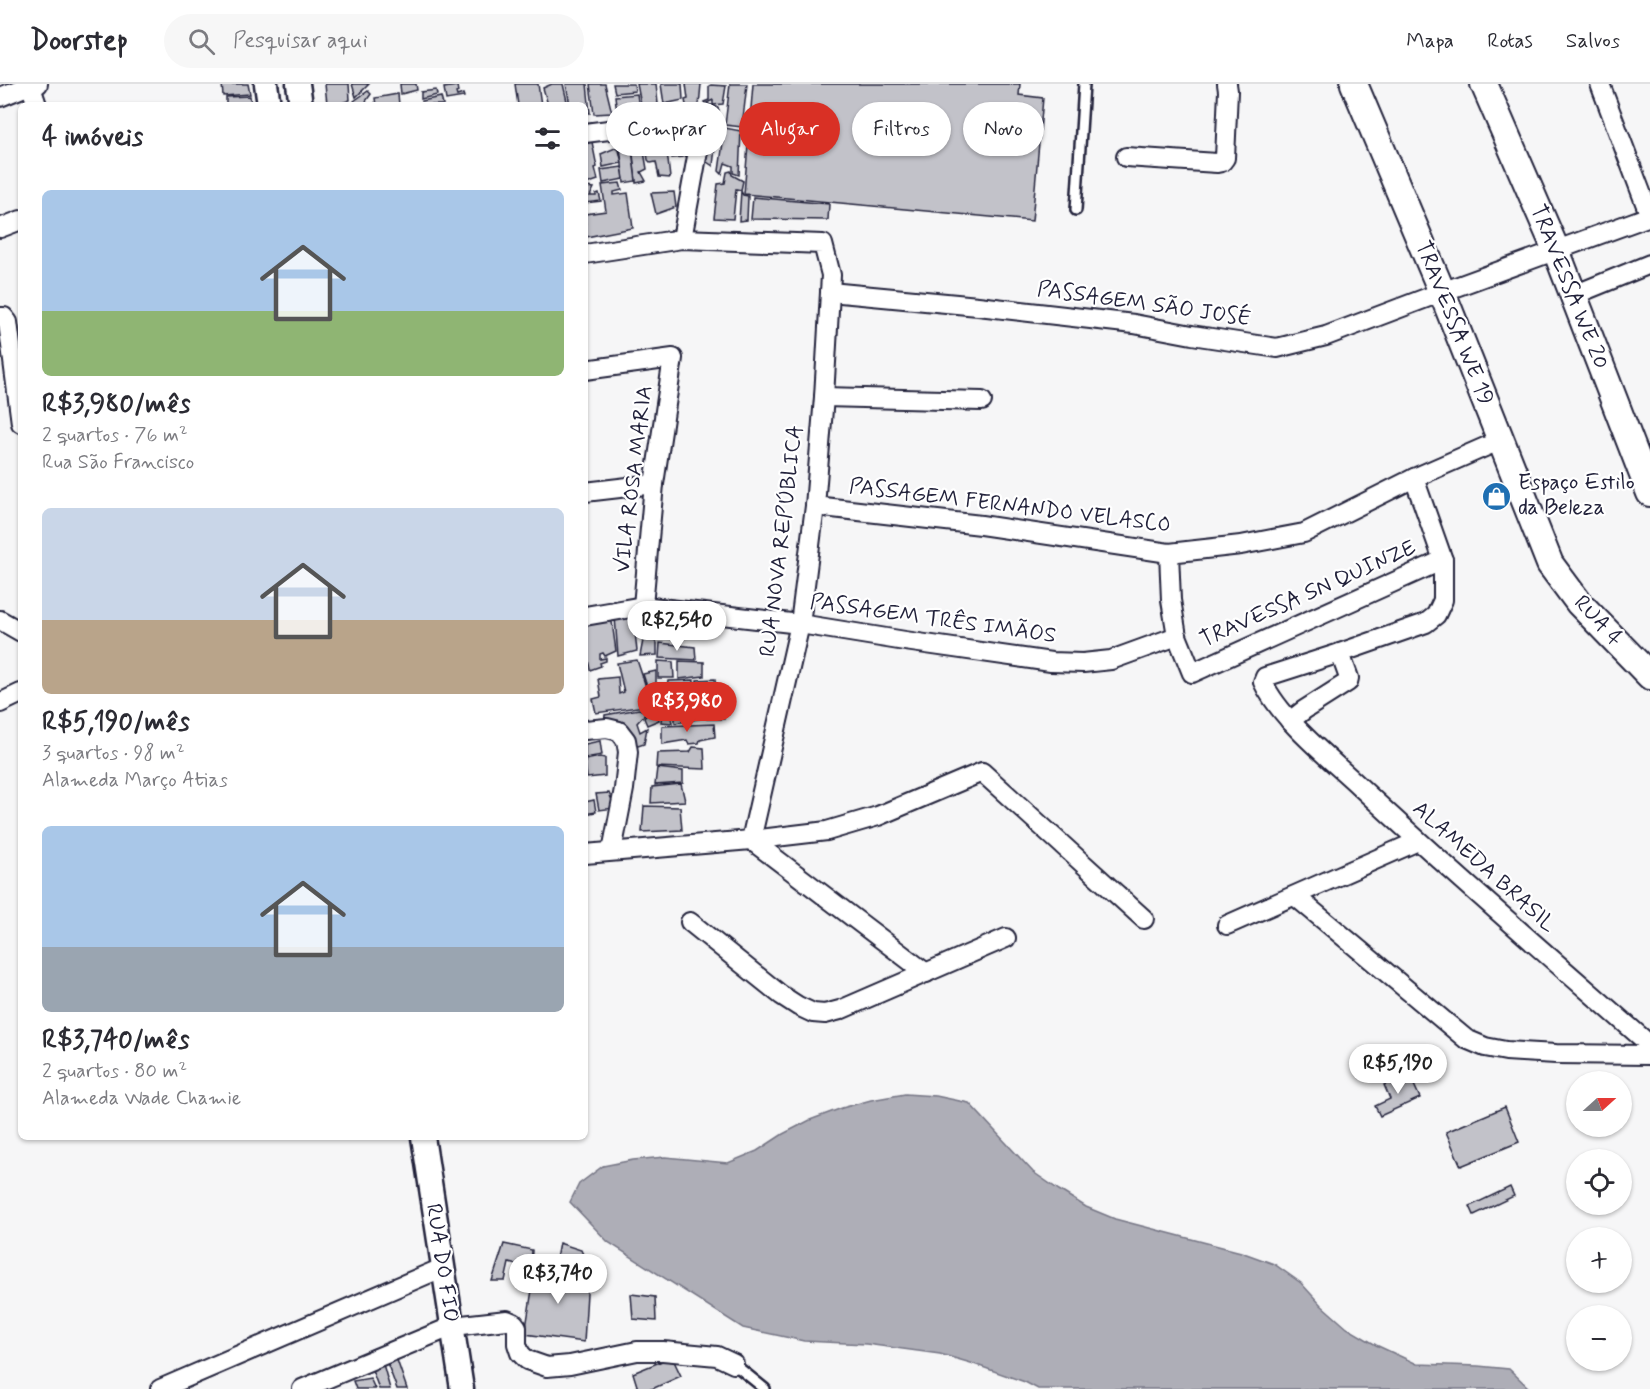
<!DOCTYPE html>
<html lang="pt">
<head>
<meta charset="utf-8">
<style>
  :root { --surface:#fff; --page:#f7f7f7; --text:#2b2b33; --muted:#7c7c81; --line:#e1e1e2; --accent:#d93025 }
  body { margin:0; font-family:Mynerve,sans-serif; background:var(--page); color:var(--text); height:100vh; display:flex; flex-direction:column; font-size:22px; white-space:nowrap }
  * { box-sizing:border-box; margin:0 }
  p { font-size:20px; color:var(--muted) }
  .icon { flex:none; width:33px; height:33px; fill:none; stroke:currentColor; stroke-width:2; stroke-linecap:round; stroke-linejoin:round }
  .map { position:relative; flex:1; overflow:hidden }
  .drawer { position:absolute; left:18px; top:18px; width:570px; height:1038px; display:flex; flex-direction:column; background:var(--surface); border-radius:9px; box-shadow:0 2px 4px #0004 }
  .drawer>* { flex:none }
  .banner { position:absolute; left:606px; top:18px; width:570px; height:54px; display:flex; gap:12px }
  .needle { width:39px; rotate:69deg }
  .controls { position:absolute; left:1566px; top:987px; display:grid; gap:12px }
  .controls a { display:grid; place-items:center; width:66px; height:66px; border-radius:50%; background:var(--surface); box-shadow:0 2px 4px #0004; font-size:30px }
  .price { position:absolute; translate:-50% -51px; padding:0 14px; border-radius:21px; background:#fff; color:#222; font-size:20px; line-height:39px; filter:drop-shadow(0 2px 3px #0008) }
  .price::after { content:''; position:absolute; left:50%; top:36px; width:18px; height:14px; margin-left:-9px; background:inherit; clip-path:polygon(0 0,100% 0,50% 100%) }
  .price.current { background:var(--accent); color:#fff }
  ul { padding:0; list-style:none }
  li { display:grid; align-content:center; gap:12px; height:318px; padding:0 24px }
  li span { display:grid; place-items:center; height:186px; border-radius:9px; color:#555 }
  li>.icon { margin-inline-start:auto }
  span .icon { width:108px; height:108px; fill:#fffc; stroke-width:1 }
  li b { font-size:26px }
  h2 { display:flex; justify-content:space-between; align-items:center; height:72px; padding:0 24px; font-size:26px }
  .pill { padding:0 21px; border-radius:27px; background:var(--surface); box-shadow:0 2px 4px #0004; font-size:21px; line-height:54px }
  .pill.current { background:var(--accent); color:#fff }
  header { display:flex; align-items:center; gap:36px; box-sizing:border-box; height:84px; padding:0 30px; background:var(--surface); border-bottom:2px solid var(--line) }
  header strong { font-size:28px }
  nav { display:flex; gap:33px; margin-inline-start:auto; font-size:21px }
  .search { width:420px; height:54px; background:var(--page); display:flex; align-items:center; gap:15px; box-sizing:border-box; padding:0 21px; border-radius:33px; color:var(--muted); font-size:22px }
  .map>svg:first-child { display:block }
</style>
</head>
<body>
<header>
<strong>Doorstep</strong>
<div class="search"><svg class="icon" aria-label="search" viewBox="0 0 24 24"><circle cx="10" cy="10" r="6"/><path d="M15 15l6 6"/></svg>Pesquisar aqui</div>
<nav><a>Mapa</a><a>Rotas</a><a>Salvos</a></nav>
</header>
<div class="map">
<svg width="1650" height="1305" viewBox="0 0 1650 1305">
  <rect width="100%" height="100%" fill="#f6f6f7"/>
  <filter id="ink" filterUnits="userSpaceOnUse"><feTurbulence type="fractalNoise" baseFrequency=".0167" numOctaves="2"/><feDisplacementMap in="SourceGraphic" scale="12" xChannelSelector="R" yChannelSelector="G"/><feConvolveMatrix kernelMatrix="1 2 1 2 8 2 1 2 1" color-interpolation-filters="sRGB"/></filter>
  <g filter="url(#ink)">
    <path fill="#aeaeb7" stroke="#767685" stroke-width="1.5" d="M905 1010 936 1012 969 1019 1033 1088 1059 1106 1086 1123 1115 1135 1241 1168 1274 1180 1301 1199 1321 1221 1347 1244 1376 1261 1417 1280 1478 1282 1509 1285 1530 1305H1038L1025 1298 971 1279 940 1270 866 1260 804 1257 743 1244 608 1158 570 1118 579 1100 603 1082 633 1076 665 1073 728 1079 757 1067 783 1050 810 1036 842 1024 871 1016Z"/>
    <g fill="#c2c2c9" stroke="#22223b" stroke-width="1.5">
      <path d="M222 0H248L250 10 223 12Z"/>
      <path d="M325 0H349L350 16 339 20H327Z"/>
      <path d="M352 0H369L356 13Z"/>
      <path d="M400 0H416L417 6 401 10Z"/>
      <path d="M515 0H538L541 21H518Z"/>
      <path d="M552 0H563L567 17 559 21H548L543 4Z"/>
      <path d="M566 0H587L590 29H585V21H570Z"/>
      <path d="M590 0H605L612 29 594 30Z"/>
      <path d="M613 0H634L635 7 615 9Z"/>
      <path d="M637 0H656L658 20 642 26Z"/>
      <path d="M661 0H682L683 16 664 20Z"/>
      <path d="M686 0H701L699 22 687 26 685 16 688 15Z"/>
      <path d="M730 0H747L742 43 725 41Z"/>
      <path d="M753 0H1020L1019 11 1043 14 1032 137 744 110Z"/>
      <path d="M711 1 726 2 723 20 713 21V16L705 20 704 18 709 16V2Z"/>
      <path d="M457 2 458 8 456 9 457 12 463 10 464 13 446 16 444 4Z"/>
      <path d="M436 6 437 11 421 15V8Z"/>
      <path d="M368 7 371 10 366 17 368 21H355L354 17Z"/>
      <path d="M398 10 399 21H376L375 14Z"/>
      <path d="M637 10 639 25 617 29 615 12Z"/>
      <path d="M250 12 251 21H226V13Z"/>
      <path d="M441 13 443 21H423L422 17Z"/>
      <path d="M708 20 717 23 719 26 713 82 701 74 705 21Z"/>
      <path d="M725 44 741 47 739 91 733 89V82L725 79 722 90 719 87Z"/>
      <path d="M687 45 688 53 671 58 670 55 667 56 666 48Z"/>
      <path d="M641 50 647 85 641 88 646 97 636 99 631 51Z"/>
      <path d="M653 50H665L670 94 659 93 656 78 651 79 648 76 645 54Z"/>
      <path d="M630 51 636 97 624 99 619 53Z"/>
      <path d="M686 55 690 56 692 70 683 73 672 74 670 60Z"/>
      <path d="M592 58 597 83 595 84 598 96 586 100 585 103V60Z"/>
      <path d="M615 64 619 66 622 79 603 83 601 70Z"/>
      <path d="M622 83 624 95 603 99 601 86Z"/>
      <path d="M731 87 732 91 743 97 741 106 736 105 733 135 714 134 718 100 725 99 727 88Z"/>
      <path d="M620 99 622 106 614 108V111L628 109 633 144 586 153 585 130 606 127 602 101Z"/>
      <path d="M585 103 594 104 590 112H596V110L599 109 601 117 585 119Z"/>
      <path d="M741 107 743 111 748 112 747 136 739 137Z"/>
      <path d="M674 108 676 123 656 130 651 109Z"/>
      <path d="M753 113 829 120 828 136 751 135Z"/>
      <path d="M633 529 637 567 618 572 615 533Z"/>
      <path d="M641 529 655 530 651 546 641 551Z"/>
      <path d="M609 533 612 538 616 567 605 572 603 569 600 570V575L606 574V577L600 579 601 582 590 586 585 559V536Z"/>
      <path d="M647 550 657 559V571L640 572 644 551Z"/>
      <path d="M660 559 695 563 696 576 659 574Z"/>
      <path d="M637 576 652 621 596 629 593 615 601 613 598 595 618 593 619 610 624 608 617 579Z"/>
      <path d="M658 577 673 578 674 594H658Z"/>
      <path d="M679 577 704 578V592L679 595Z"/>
      <path d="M656 587V607L649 609 643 590Z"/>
      <path d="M715 595 716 604 697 607V596Z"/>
      <path d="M694 596V607L666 606 668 597Z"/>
      <path d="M706 614H722L724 635H707Z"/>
      <path d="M663 620 669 621 672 639 661 638Z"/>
      <path d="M675 620 700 621 703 634 675 639Z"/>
      <path d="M658 622 660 628H657L659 636 647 641 644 634 651 626Z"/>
      <path d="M639 625 647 628 637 639 640 648 647 644 644 660 638 662 629 660 604 642 605 631Z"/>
      <path d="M714 640 715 653 700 656 699 659 689 660 687 656 662 660V642Z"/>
      <path d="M600 657 602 671 585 674V660Z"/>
      <path d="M693 663 704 664 705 685 656 683 657 669 690 668Z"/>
      <path d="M600 673 605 674V692L587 694 585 676Z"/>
      <path d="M657 684 683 687V699L655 701Z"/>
      <path d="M681 700 685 717 651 719 652 703Z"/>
      <path d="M609 709 615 724 599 726 596 710Z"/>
      <path d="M594 716 596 728 585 730V718Z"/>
      <path d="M644 722 680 723 682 746 642 748Z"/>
      <path d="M1409 990 1420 1014 1380 1032 1375 1022 1390 1015 1384 1001Z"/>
      <path d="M1505 1023 1519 1058 1461 1082 1446 1048Z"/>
      <path d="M1510 1103 1514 1112 1474 1131 1470 1122Z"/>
      <path d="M559 1159 581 1166 585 1175 578 1181 567 1180 556 1175Z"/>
      <path d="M504 1160 532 1166 531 1185 509 1179 505 1197H492Z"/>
      <path d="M536 1181 588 1193 584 1258 525 1250Z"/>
      <path d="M631 1210 655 1213 656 1237 633 1235Z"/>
      <path d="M672 1273 681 1292 652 1305H638L633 1289Z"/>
      <path d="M386 1276H397L407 1305H397Z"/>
      <path d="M383 1280 390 1305H379L371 1283Z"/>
      <path d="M370 1294 375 1305H356L353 1297Z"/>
    </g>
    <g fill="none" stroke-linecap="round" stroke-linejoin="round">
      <defs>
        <g id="service">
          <path d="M1076 126 1084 0"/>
          <path d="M734 1280 765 1305"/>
        </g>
        <g id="minor">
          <path d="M30 0 37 21"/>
          <path d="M1600 0 1650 132"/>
          <path d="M0 13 30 1 38 0"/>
          <path d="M585 49 688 36C700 38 701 45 700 56L682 155"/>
          <path d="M1126 73 1217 79 1222 78 1225 74 1228 7 1227 0"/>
          <path d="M0 144 21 136"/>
          <path d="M585 170 682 155 823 160 831 191 824 313 815 422 800 540 751 756"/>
          <path d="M830 208 978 222 1134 240 1192 251 1277 264 1326 252 1442 208 1650 132"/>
          <path d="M1574 211 1650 180"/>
          <path d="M0 233H4L8 238 21 339"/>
          <path d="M585 286 673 274 654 400 643 522"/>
          <path d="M824 313 982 317"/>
          <path d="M585 408 654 400"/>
          <path d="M815 422 981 441 1169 469 1241 461 1304 449 1414 394 1501 356"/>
          <path d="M1169 469 1171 516 1177 552 1192 589 1443 476"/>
          <path d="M585 532 643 522 800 540 905 557 1051 578 1083 579 1111 576 1177 552"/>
          <path d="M0 536 21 548"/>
          <path d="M1340 569 1265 593 1263 598C1280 635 1328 673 1358 701 1453 790 1552 875 1650 961"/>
          <path d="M0 619 21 609"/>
          <path d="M1290 637 1304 626 1348 598 1349 594 1340 569 1426 539 1436 531 1443 516V476L1414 394"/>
          <path d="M585 646 607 644 619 647 626 656 628 668 624 705 612 767"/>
          <path d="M751 756 926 889"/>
          <path d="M585 770 751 756 827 747 878 732 982 688 1144 835"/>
          <path d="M1295 812 1466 955 1485 963 1506 967 1556 970 1650 971"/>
          <path d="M690 838 781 911 798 922 813 929 825 930 840 926 1006 854"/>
          <path d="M1227 841 1418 757"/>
          <path d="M160 1305 442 1184"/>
          <path d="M302 1305 453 1242 507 1236 514 1239 517 1243V1260L520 1269 527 1276 547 1283 570 1281 637 1267H663L717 1272 734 1280"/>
        </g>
        <g id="tertiary">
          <path d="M266 0 269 21"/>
          <path d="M298 0 301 21"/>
          <path d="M423 1053 462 1305"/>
        </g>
        <g id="secondary">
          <path d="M1354 0 1442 208 1550 480 1579 519 1650 592"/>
          <path d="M1484 0 1556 166 1650 409"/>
        </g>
      </defs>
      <use href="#service" stroke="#22223b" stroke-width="14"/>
      <use href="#minor" stroke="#22223b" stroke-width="22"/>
      <use href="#tertiary" stroke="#22223b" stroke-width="27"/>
      <use href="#secondary" stroke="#22223b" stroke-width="30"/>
      <use href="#service" stroke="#fff" stroke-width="9"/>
      <use href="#minor" stroke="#fff" stroke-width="18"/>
      <use href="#tertiary" stroke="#fff" stroke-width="22"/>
      <use href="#secondary" stroke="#fff" stroke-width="26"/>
    </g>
  </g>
  <defs>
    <symbol id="shop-disc" viewBox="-11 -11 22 22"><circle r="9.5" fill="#1f6fb2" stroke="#fff"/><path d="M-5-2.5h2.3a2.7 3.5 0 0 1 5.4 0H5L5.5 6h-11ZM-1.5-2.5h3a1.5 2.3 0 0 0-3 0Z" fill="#fff"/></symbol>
  </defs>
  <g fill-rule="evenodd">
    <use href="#shop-disc" x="1480" y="396" width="33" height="33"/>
  </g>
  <g text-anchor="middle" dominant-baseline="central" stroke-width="4.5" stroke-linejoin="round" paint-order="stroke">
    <g font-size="22" fill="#22223b" stroke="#fff">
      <text transform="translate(1569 203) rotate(68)">TRAVESSA WE 20</text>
      <text transform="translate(1144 220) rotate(8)">PASSAGEM SÃO JOSÉ</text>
      <text transform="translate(1454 239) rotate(68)">TRAVESSA WE 19</text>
      <text transform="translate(634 395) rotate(-83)">VILA ROSA MARIA</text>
      <text transform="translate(1010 422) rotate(7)">PASSAGEM FERNANDO VELASCO</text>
      <text transform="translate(782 457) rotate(-83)">RUA NOVA REPÚBLICA</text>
      <text transform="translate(1308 510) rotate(-24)">TRAVESSA SN QUINZE</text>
      <text transform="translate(933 535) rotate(8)">PASSAGEM TRÊS IMÃOS</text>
      <text transform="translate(1598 537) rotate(47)">RUA 4</text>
      <text transform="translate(1484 783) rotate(42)">ALAMEDA BRASIL</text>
      <text transform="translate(442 1179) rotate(81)">RUA DO FIO</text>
    </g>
    <g font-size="22" fill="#22223b" stroke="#fff" text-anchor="start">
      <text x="1518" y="399">Espaço Estilo<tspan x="1518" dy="25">da Beleza</tspan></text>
    </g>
  </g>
</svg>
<div class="controls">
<a><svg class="needle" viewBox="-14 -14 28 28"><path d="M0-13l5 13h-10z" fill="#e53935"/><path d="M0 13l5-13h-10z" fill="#7c7c81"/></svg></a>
<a><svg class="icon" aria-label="locate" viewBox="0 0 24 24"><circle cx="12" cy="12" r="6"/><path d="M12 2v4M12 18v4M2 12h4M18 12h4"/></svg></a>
<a>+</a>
<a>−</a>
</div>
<b class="price" style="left:677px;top:568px">R$2,540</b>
<b class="price current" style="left:687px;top:649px">R$3,980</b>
<b class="price" style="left:1398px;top:1011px">R$5,190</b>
<b class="price" style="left:558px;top:1221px">R$3,740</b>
<div class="banner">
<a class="pill">Comprar</a>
<a class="pill current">Alugar</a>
<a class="pill">Filtros</a>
<a class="pill">Novo</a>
</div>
<section class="drawer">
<h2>4 imóveis<svg class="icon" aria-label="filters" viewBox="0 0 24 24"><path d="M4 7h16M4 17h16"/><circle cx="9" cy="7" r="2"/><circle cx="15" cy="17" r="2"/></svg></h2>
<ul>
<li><span style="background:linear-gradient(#a9c7e8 65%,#8fb573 0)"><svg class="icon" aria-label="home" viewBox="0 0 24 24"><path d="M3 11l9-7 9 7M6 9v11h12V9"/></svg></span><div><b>R$3,980/mês</b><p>2 quartos · 76 m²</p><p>Rua São Francisco</p></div></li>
<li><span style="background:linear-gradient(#c9d6e8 60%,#b9a48a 0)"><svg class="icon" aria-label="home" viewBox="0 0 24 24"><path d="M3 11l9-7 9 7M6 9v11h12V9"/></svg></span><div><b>R$5,190/mês</b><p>3 quartos · 98 m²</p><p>Alameda Março Atias</p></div></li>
<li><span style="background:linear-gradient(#a9c7e8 65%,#9aa5b1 0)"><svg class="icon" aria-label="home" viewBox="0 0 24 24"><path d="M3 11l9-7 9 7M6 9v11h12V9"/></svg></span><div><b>R$3,740/mês</b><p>2 quartos · 80 m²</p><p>Alameda Wade Chamie</p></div></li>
</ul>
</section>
</div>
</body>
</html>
